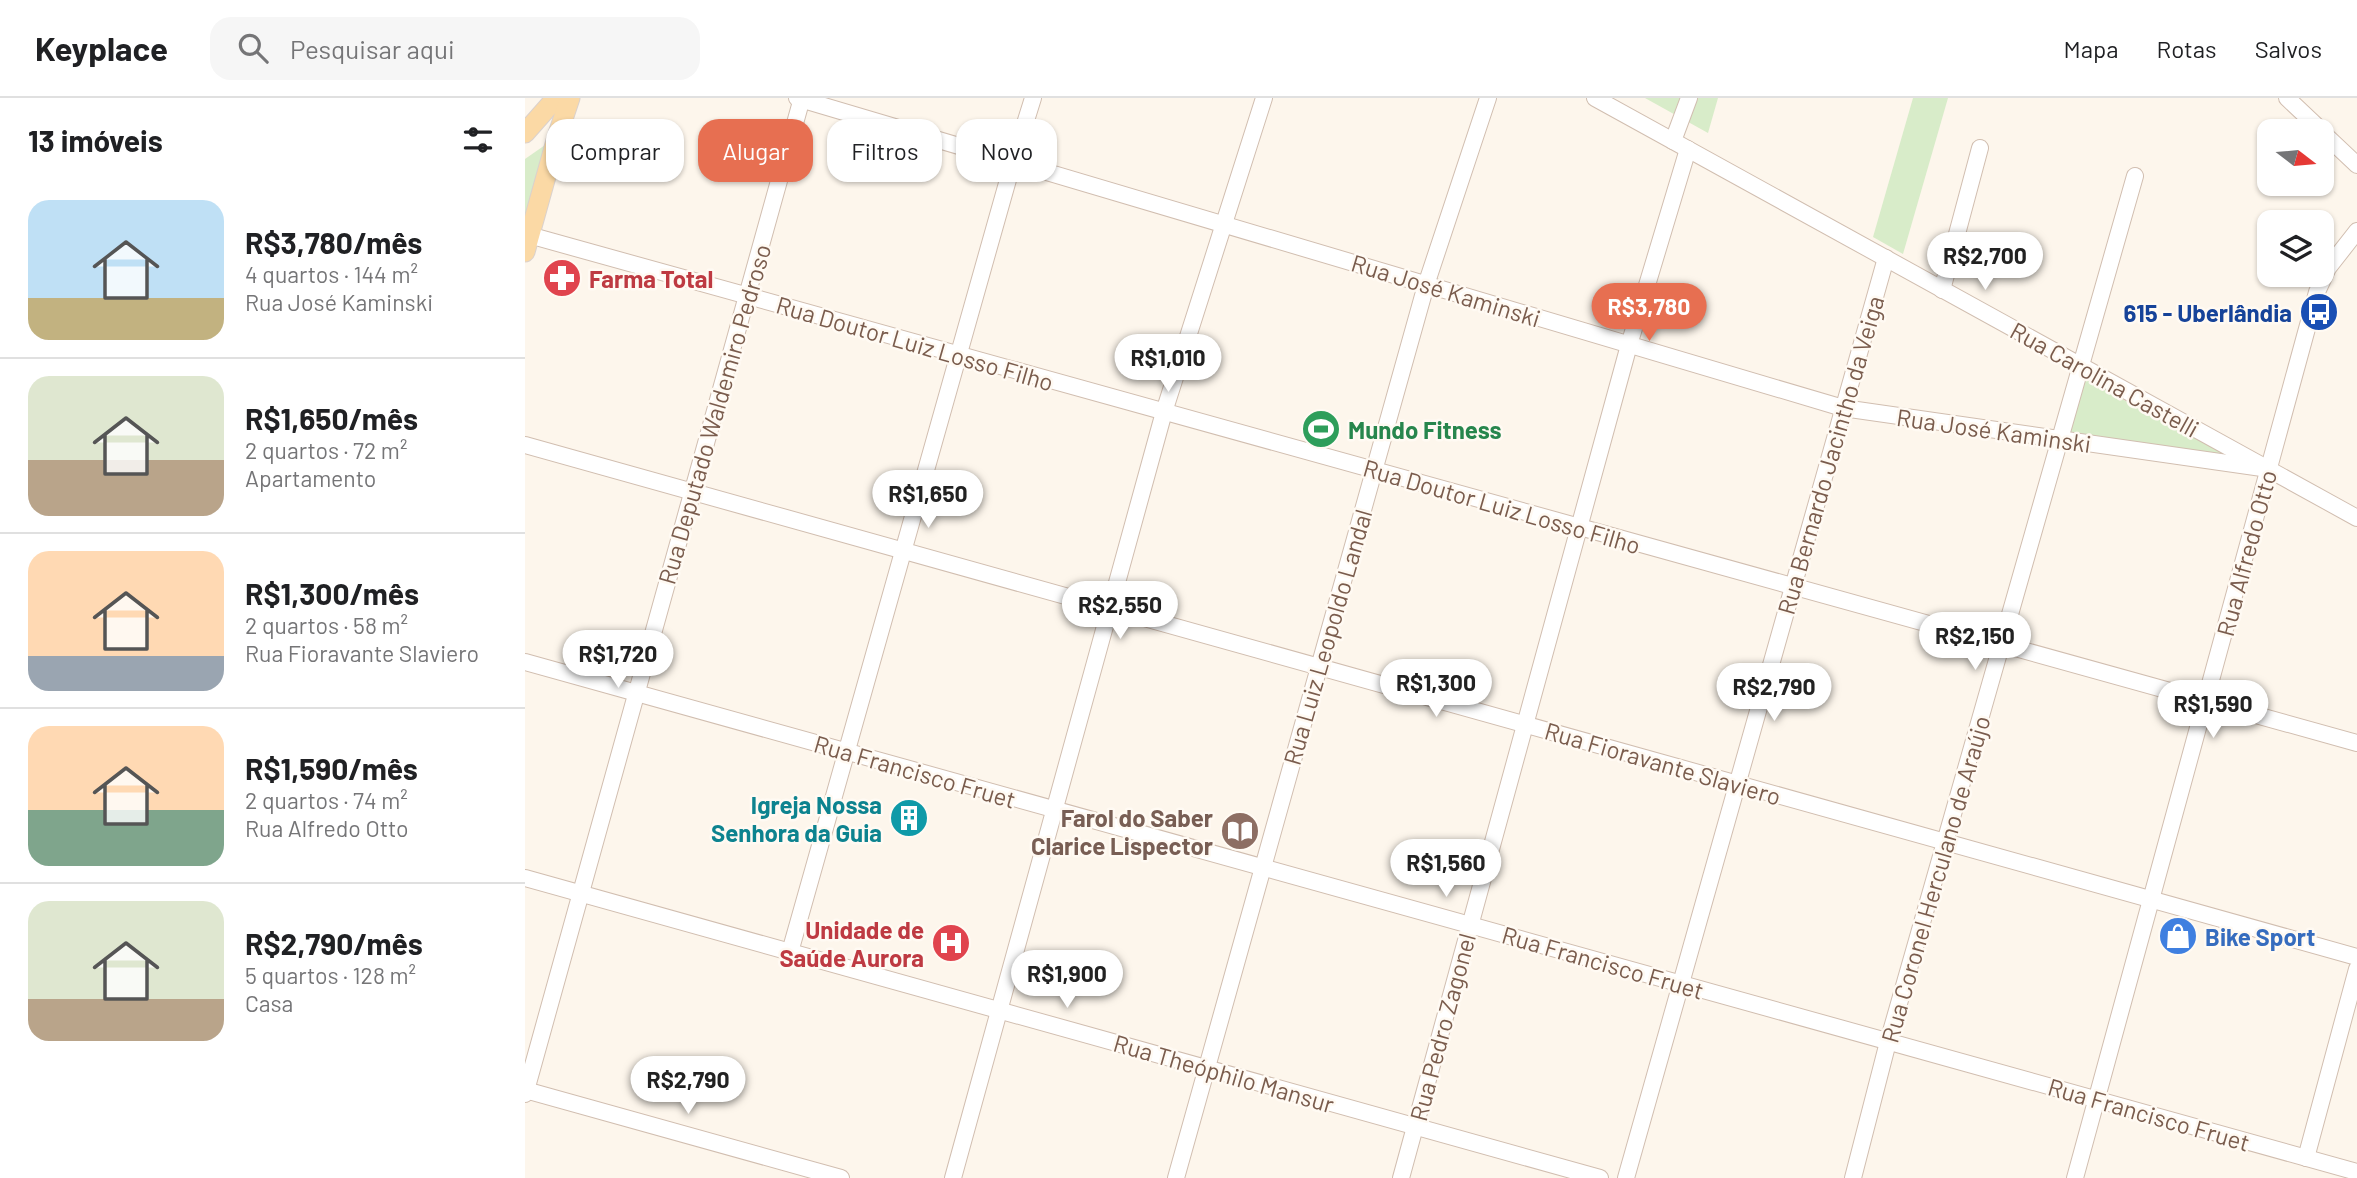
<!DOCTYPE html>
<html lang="pt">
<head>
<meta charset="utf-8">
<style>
  :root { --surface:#fff; --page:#f6f6f6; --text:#202124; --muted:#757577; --line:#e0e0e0; --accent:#e76f51 }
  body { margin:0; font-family:Barlow,sans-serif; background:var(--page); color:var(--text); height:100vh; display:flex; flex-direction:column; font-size:26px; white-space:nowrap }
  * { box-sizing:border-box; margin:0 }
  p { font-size:23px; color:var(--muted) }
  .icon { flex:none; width:38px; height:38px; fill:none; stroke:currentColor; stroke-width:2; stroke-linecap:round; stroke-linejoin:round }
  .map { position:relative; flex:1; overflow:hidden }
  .sheet { display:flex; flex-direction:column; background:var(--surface); width:525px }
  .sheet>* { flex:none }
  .top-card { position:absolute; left:21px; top:21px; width:665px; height:63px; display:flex; gap:14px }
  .needle { width:46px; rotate:106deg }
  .buttons { position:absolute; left:1732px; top:21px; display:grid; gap:14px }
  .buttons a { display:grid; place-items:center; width:77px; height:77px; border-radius:14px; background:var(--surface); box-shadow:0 2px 5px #0004; font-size:35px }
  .price { position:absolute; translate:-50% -60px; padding:0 16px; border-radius:24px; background:#fff; color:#222; font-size:23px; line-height:46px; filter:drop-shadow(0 2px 4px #0008) }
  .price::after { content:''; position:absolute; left:50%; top:42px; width:21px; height:16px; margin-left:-10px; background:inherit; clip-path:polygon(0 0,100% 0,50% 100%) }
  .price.active { background:var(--accent); color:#fff }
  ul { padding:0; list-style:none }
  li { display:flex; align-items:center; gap:21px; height:175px; padding:0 28px }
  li+li { border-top:2px solid var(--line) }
  li span { display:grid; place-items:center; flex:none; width:196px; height:140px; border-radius:21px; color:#555 }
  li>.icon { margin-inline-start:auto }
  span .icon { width:84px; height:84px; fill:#fffc; stroke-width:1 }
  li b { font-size:30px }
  h2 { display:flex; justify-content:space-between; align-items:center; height:84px; padding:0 28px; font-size:30px }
  .chip { padding:0 24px; border-radius:21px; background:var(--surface); box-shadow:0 2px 5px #0004; font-size:24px; line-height:63px }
  .chip.active { background:var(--accent); color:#fff }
  header { display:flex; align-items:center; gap:42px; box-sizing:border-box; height:98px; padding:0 35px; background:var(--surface); border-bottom:2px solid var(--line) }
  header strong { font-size:33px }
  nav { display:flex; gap:38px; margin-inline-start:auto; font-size:24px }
  .search { width:490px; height:63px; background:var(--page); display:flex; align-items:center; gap:18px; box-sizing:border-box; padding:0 24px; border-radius:21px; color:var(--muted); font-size:26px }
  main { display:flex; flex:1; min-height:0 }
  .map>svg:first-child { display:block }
</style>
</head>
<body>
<header>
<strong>Keyplace</strong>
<div class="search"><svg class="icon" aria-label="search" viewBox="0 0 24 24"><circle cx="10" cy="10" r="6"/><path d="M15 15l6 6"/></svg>Pesquisar aqui</div>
<nav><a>Mapa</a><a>Rotas</a><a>Salvos</a></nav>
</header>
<main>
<section class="sheet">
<h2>13 imóveis<svg class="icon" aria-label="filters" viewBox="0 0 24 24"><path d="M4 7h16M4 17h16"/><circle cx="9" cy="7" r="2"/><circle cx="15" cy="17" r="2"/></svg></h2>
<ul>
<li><span style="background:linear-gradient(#bfe0f5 70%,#c2b280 0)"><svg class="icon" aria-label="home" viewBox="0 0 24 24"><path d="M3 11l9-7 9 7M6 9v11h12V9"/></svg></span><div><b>R$3,780/mês</b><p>4 quartos · 144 m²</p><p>Rua José Kaminski</p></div></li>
<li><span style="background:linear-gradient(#dfe7d0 60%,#b9a48a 0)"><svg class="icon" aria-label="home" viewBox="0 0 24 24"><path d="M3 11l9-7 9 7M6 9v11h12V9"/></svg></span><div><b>R$1,650/mês</b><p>2 quartos · 72 m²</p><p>Apartamento</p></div></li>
<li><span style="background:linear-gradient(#ffd9b3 75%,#9aa5b1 0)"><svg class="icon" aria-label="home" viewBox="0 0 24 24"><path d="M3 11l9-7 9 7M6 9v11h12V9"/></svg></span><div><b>R$1,300/mês</b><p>2 quartos · 58 m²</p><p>Rua Fioravante Slaviero</p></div></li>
<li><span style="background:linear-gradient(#ffd9b3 60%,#7fa58c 0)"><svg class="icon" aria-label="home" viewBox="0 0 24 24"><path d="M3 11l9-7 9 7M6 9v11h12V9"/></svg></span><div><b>R$1,590/mês</b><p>2 quartos · 74 m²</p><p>Rua Alfredo Otto</p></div></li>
<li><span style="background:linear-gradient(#dfe7d0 70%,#b9a48a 0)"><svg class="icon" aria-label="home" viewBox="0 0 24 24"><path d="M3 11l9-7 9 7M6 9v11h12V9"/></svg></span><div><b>R$2,790/mês</b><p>5 quartos · 128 m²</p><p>Casa</p></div></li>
</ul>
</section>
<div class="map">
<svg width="1832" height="1080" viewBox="0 0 1832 1080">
  <rect width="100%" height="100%" fill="#fdf6ec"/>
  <g fill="#d8ecc9">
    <path d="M1120 0H1193L1183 35Z"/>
    <path d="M1388 0H1423L1378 156 1348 139Z"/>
    <path d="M23 45 0 119V61Z"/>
    <path d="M1560 281 1701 357 1545 334Z"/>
  </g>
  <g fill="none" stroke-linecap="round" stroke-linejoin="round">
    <defs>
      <g id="minor">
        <path d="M272 0 1318 310 1744 371"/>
        <path d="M1070 0 1832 420"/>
        <path d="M1762 0 1797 33"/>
        <path d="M1797 34 1832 67"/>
        <path d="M1148 43 1164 0"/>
        <path d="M0 136 1832 645"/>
        <path d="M1417 192 1455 50"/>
        <path d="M0 347 1832 859"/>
        <path d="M0 564 1832 1074"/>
        <path d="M0 780 1075 1080"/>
        <path d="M265 854 488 64 508 0"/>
        <path d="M0 992 316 1080"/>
        <path d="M0 996 277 0"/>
        <path d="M1781 1060 1832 871"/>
        <path d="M428 1080 639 314 739 0"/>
        <path d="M651 1080 901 187 963 0"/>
        <path d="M876 1080 1104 247 1163 51"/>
        <path d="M1101 1080 1361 160"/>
        <path d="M1328 1080 1363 944 1610 78"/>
        <path d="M1550 1080 1792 194 1803 170 1832 133"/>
      </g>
      <g id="major">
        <path d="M0 35 31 0"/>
        <path d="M0 154 32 39 45 0"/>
      </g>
    </defs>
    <use href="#minor" stroke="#d1beb0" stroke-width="18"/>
    <use href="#major" stroke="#dad1cd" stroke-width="21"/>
    <use href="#minor" stroke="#fff" stroke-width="16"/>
    <use href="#major" stroke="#fbd9a5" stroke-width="19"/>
  </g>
  <defs>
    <symbol id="pharmacy-disc" viewBox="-11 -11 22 22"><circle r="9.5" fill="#e0444e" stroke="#fffaf3"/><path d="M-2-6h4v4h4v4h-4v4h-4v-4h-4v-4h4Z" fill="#fff"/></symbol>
    <symbol id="bus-disc" viewBox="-11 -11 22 22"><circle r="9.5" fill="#1a4fb4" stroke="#fffaf3"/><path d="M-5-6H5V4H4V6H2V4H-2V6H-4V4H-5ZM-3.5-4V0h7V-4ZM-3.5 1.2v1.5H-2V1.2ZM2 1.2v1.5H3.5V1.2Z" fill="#fff"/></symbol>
    <symbol id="stadium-disc" viewBox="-11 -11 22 22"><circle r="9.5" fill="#2e9e5b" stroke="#fffaf3"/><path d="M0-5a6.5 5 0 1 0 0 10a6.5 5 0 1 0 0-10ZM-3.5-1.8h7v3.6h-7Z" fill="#fff"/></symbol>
    <symbol id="building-disc" viewBox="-11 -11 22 22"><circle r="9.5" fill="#0f9aa8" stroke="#fffaf3"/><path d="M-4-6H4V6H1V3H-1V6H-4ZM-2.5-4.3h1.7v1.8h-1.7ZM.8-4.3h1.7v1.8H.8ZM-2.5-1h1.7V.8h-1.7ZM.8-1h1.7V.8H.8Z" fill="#fff"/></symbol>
    <symbol id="library-disc" viewBox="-11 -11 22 22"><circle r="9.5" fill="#8d6e63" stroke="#fffaf3"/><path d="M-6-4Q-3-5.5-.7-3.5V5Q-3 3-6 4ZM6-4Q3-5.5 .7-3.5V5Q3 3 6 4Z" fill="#fff"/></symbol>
    <symbol id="shop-disc" viewBox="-11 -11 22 22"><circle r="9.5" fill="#3f7fe0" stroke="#fffaf3"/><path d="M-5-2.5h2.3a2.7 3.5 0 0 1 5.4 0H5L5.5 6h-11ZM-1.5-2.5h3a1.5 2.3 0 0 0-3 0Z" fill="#fff"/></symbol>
    <symbol id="hospital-disc" viewBox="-11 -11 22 22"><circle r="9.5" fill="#e0444e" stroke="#fffaf3"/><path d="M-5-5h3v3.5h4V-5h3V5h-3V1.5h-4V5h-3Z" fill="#fff"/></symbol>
  </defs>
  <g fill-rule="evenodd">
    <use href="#pharmacy-disc" x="15" y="158" width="44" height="44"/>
    <use href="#bus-disc" x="1772" y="192" width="44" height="44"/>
    <use href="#stadium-disc" x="774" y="309" width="44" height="44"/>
    <use href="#building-disc" x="362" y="698" width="44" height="44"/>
    <use href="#library-disc" x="693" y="711" width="44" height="44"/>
    <use href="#shop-disc" x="1631" y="816" width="44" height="44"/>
    <use href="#hospital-disc" x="404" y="823" width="44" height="44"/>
  </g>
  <g text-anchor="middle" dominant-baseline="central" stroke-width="5" stroke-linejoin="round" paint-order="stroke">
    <g font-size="24" font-weight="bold" fill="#be3a42" stroke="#fffaf3" text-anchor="start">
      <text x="64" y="180">Farma Total</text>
      <text x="399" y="831" text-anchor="end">Unidade de<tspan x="399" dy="28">Saúde Aurora</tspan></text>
    </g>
    <g font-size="24" fill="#7a5c4d" stroke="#fffaf3">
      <text transform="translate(921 192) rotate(17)">Rua José Kaminski</text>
      <text transform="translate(390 245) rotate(16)">Rua Doutor Luiz Losso Filho</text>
      <text transform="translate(1580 281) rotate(29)">Rua Carolina Castelli</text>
      <text transform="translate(189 316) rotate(-74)">Rua Deputado Waldemiro Pedroso</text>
      <text transform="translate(1469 332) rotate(8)">Rua José Kaminski</text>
      <text transform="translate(1305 357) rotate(-74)">Rua Bernardo Jacintho da Veiga</text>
      <text transform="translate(977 408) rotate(16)">Rua Doutor Luiz Losso Filho</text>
      <text transform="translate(1721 455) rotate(-75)">Rua Alfredo Otto</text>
      <text transform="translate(802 539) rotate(-74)">Rua Luiz Leopoldo Landal</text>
      <text transform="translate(1138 665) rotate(16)">Rua Fioravante Slaviero</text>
      <text transform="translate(390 673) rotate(16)">Rua Francisco Fruet</text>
      <text transform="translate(1410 781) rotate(-74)">Rua Coronel Herculano de Araújo</text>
      <text transform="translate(1078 864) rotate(16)">Rua Francisco Fruet</text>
      <text transform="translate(917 929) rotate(-75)">Rua Pedro Zagonel</text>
      <text transform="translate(699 975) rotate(16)">Rua Theóphilo Mansur</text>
      <text transform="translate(1624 1016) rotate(16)">Rua Francisco Fruet</text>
    </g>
    <g font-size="24" font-weight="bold" fill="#164399" stroke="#fffaf3" text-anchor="end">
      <text x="1767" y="214">615 - Uberlândia</text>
    </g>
    <g font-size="24" font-weight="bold" fill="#27864d" stroke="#fffaf3" text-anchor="start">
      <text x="823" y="331">Mundo Fitness</text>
    </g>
    <g font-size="24" font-weight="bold" fill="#0d838f" stroke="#fffaf3" text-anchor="end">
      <text x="357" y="706">Igreja Nossa<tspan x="357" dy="28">Senhora da Guia</tspan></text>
    </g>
    <g font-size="24" font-weight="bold" fill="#785e54" stroke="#fffaf3" text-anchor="end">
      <text x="688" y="719">Farol do Saber<tspan x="688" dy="28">Clarice Lispector</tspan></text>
    </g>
    <g font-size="24" font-weight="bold" fill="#366cbe" stroke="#fffaf3" text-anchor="start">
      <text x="1680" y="838">Bike Sport</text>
    </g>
  </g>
</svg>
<div class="buttons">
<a><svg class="needle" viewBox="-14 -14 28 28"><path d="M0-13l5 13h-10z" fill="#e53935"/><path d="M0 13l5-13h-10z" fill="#757577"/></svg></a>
<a><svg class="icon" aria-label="layers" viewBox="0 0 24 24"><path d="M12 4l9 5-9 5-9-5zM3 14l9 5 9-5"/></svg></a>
</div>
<b class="price" style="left:1460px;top:194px">R$2,700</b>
<b class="price active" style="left:1124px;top:245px">R$3,780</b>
<b class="price" style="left:643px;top:296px">R$1,010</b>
<b class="price" style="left:403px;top:432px">R$1,650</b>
<b class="price" style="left:595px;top:543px">R$2,550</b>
<b class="price" style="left:1450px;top:574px">R$2,150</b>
<b class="price" style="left:93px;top:592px">R$1,720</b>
<b class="price" style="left:911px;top:621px">R$1,300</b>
<b class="price" style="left:1249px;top:625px">R$2,790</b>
<b class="price" style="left:1688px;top:642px">R$1,590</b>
<b class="price" style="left:921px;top:801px">R$1,560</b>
<b class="price" style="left:542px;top:912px">R$1,900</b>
<b class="price" style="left:163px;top:1018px">R$2,790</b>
<div class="top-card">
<a class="chip">Comprar</a>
<a class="chip active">Alugar</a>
<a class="chip">Filtros</a>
<a class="chip">Novo</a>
</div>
</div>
</main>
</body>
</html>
